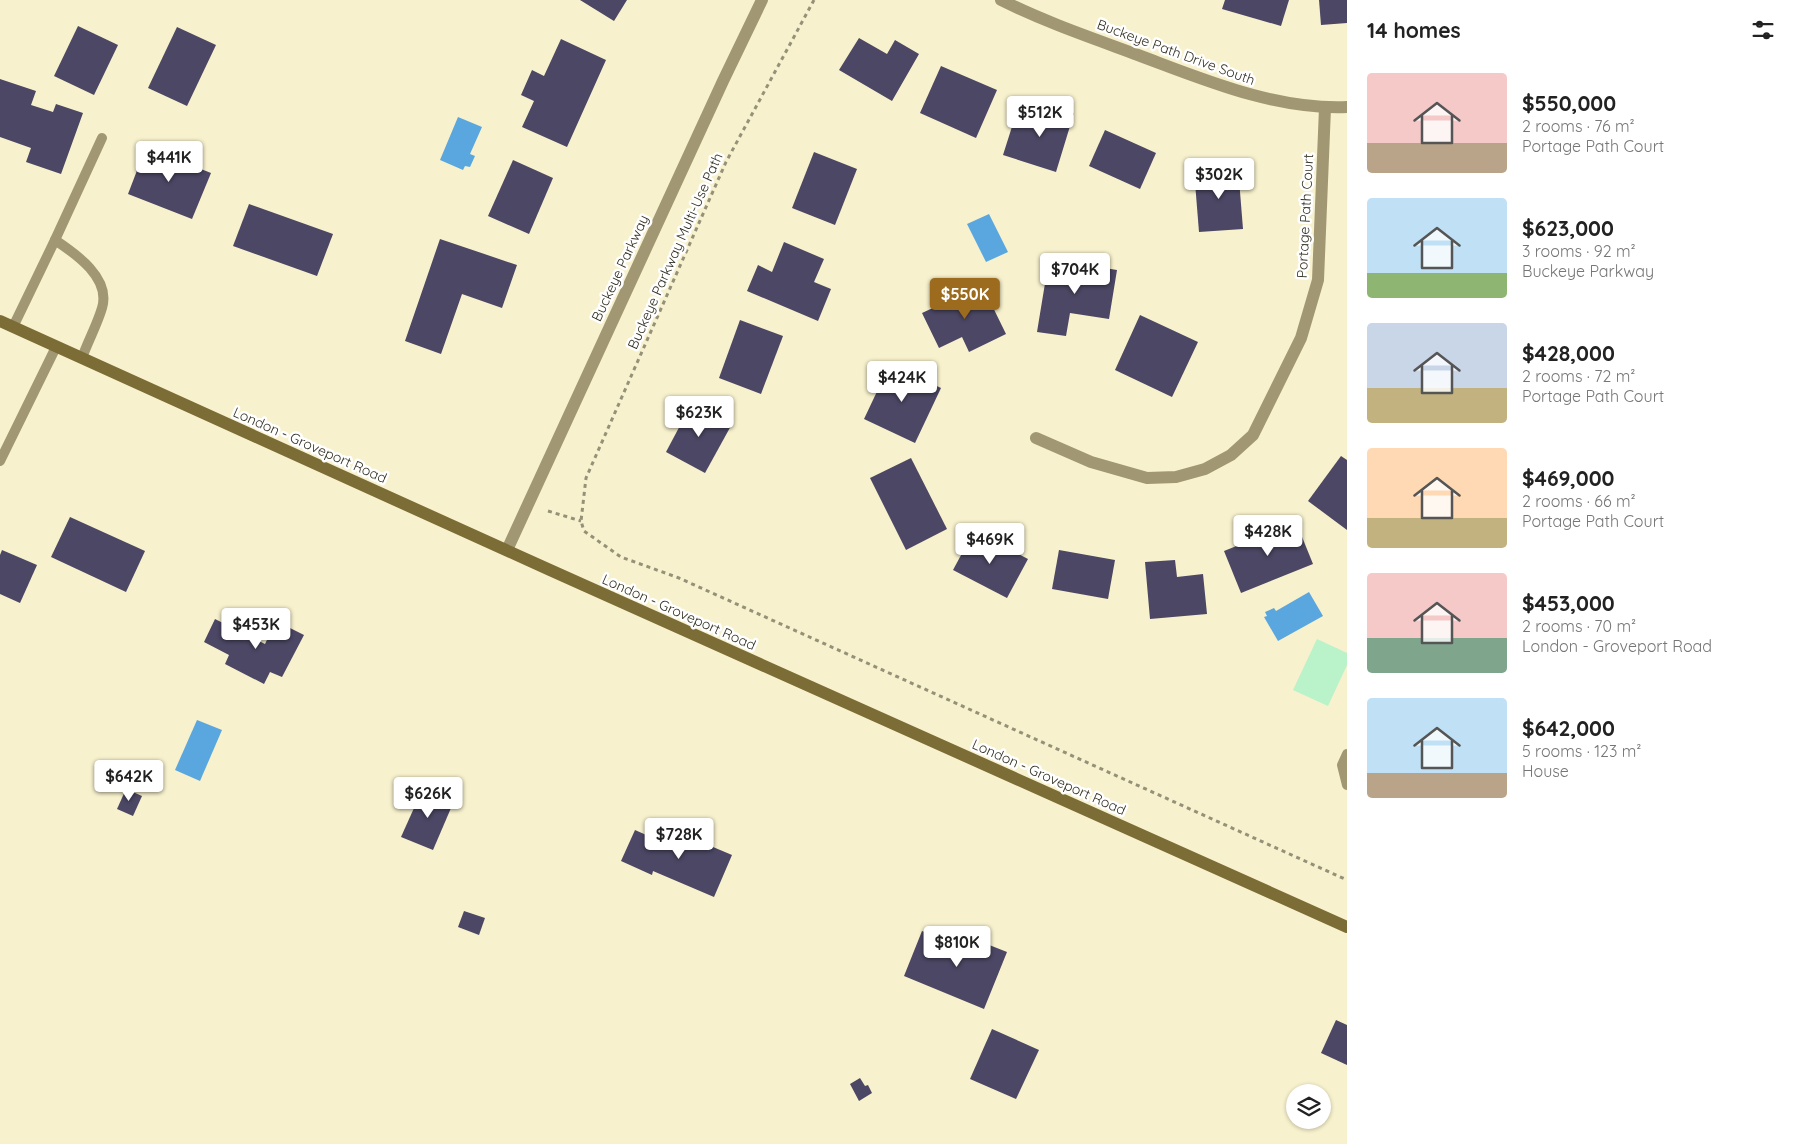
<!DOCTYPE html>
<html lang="en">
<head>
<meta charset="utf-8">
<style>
  :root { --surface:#fff; --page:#f6f6f6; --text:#222; --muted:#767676; --accent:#9c6b1e }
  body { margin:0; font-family:Quicksand,sans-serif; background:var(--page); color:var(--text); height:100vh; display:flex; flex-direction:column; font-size:19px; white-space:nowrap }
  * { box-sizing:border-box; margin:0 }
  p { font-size:16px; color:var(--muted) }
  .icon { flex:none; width:28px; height:28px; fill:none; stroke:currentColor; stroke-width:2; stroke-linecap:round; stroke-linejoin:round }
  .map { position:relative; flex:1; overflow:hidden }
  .sheet { display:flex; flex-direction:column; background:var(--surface); width:450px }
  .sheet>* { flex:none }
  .controls { position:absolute; left:1286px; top:1084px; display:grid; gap:10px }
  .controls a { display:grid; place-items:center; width:45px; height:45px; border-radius:50%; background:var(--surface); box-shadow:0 1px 4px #0004; font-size:25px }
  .price { position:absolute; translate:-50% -42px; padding:0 11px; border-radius:5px; background:#fff; color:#222; font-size:16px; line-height:32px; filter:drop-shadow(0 1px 2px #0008) }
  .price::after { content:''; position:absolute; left:50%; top:30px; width:15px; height:11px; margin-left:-8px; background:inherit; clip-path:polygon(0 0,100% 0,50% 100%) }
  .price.active { background:var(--accent); color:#fff }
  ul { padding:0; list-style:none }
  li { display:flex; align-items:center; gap:15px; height:125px; padding:0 20px }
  li span { display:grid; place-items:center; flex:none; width:140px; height:100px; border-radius:5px; color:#555 }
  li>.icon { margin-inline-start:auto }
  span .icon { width:60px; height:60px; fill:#fffc; stroke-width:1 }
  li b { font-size:21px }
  h2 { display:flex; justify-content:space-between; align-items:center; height:60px; padding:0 20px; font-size:21px }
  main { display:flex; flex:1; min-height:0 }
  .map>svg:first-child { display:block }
</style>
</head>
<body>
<main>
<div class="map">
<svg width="1347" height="1144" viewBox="0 0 1347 1144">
  <rect width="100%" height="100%" fill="#f7f1cd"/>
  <path fill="#baf2ca" d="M1317 639 1347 653V665L1328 706 1293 690Z"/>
  <g fill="#5aa6df">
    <path d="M458 117 482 127 470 154 475 156 470 167 465 166 463 170 440 160Z"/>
    <path d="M989 214 1008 252 986 262 967 224Z"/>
    <path d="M1309 592 1323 616 1278 641 1264 617 1267 616 1265 612 1274 608 1276 611Z"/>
    <path d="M197 720 222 730 200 781 175 770Z"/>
  </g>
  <g fill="#4b4764">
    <path d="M580 0H627L614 21Z"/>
    <path d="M1225 0H1289L1281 26 1222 9Z"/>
    <path d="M1319 0H1347V23L1321 25Z"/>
    <path d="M78 26 118 45 94 95 54 76Z"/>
    <path d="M177 27 216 45 187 106 148 88Z"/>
    <path d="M859 38 887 54 895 40 919 54 892 101 839 70Z"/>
    <path d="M561 39 606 60 567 147 522 127 534 101 521 95 532 70 544 76Z"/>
    <path d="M941 66 997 90 976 138 920 113Z"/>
    <path d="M0 79 36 91 31 105 53 112 56 104 83 113 61 174 26 162 31 148 0 137Z"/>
    <path d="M1047 104 1074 113 1056 172 1003 155 1016 114 1041 123Z"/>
    <path d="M1105 130 1156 153 1140 189 1089 166Z"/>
    <path d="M146 147 211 173 192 219 128 194Z"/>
    <path d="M814 152 857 169 835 225 792 208Z"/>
    <path d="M513 160 553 178 529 234 488 216Z"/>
    <path d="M1238 167 1243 229 1199 232 1194 170Z"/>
    <path d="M249 204 333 234 317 276 233 246Z"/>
    <path d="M440 239 517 265 502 308 462 294 441 354 405 341Z"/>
    <path d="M784 242 824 259 814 282 831 289 818 321 747 291 758 265 772 272Z"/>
    <path d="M1049 259 1117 270 1109 319 1070 313 1066 336 1037 332Z"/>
    <path d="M982 285 1006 334 969 352 962 337 939 348 922 313Z"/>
    <path d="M1140 315 1198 342 1172 397 1115 370Z"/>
    <path d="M740 320 783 336 761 394 719 378Z"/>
    <path d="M890 364 941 388 915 443 864 419Z"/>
    <path d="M692 403 732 424 705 473 666 452Z"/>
    <path d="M1341 456 1347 460V530L1308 501Z"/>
    <path d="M911 458 947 529 906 550 870 478Z"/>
    <path d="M70 517 145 551 126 592 51 557Z"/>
    <path d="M1296 522 1313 564 1241 593 1224 551Z"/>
    <path d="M974 531 1028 559 1007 598 953 570Z"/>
    <path d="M2 550 37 565 20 603 0 594V555Z"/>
    <path d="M1059 550 1115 560 1108 599 1052 589Z"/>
    <path d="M1175 560 1177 577 1203 574 1207 614 1150 619 1145 562Z"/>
    <path d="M215 619 265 644 276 621 304 635 282 677 270 672 264 684 225 664 229 655 204 642Z"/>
    <path d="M423 788 454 801 433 850 401 837Z"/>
    <path d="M126 789 142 796 133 816 117 809Z"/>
    <path d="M668 828 732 855 714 897 653 871 652 875 621 861 635 830 662 842Z"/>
    <path d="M464 911 485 918 479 935 458 927Z"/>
    <path d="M922 931 964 948 969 937 1007 952 984 1009 904 976Z"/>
    <path d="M1336 1020 1347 1025V1065L1321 1053Z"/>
    <path d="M992 1029 1039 1050 1016 1099 970 1079Z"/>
    <path d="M860 1078 865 1086 868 1085 872 1093 859 1101 850 1084Z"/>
  </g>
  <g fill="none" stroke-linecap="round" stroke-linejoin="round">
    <g stroke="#959178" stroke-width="3" stroke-dasharray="4 4" stroke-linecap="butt">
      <path d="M814 0 726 162 586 478 581 521 584 531 621 557 679 578 1347 880"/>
      <path d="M548 511 581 521"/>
    </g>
    <g stroke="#a19773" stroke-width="10">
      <path d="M55 240C76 254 111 278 102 308 97 325 88 341 82 358"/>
      <path d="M13 327 55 240 102 138"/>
      <path d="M0 461 56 347"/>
      <path d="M1347 754 1342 765 1347 785"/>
    </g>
    <g stroke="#a19773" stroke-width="12">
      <path d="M1001 0C1045 22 1092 38 1138 55 1205 80 1275 110 1347 107"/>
      <path d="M1036 438 1091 462 1147 478 1176 477 1205 469 1231 455 1253 435 1301 338 1318 280 1325 108"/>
    </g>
    <path stroke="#a19773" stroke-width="12" d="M507 550 723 81 762 0"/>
    <path stroke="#7c6c35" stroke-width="12" d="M0 321 550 570 1347 927"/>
  </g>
  <g text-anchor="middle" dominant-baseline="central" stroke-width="5" stroke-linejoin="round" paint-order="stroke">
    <g font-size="14" fill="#333023" stroke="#fff">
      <text transform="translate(1176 52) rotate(20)">Buckeye Path Drive South</text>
      <text transform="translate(1305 216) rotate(-87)">Portage Path Court</text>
      <text transform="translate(675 251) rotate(-66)">Buckeye Parkway Multi-Use Path</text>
      <text transform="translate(620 268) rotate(-65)">Buckeye Parkway</text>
      <text transform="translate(310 445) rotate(24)">London - Groveport Road</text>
      <text transform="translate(679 612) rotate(24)">London - Groveport Road</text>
      <text transform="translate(1049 777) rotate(24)">London - Groveport Road</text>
    </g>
  </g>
</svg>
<div class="controls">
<a><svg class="icon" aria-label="layers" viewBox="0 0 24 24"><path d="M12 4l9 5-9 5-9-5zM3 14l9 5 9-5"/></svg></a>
</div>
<b class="price" style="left:1040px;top:138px">$512K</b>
<b class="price" style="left:169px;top:183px">$441K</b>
<b class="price" style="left:1219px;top:200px">$302K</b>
<b class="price" style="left:1075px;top:295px">$704K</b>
<b class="price active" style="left:965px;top:320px">$550K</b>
<b class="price" style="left:902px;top:403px">$424K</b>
<b class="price" style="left:699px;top:438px">$623K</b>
<b class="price" style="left:1268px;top:557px">$428K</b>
<b class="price" style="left:990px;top:565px">$469K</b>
<b class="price" style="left:256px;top:650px">$453K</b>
<b class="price" style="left:129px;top:802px">$642K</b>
<b class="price" style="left:428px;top:819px">$626K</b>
<b class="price" style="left:679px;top:860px">$728K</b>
<b class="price" style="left:957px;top:968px">$810K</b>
</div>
<section class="sheet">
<h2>14 homes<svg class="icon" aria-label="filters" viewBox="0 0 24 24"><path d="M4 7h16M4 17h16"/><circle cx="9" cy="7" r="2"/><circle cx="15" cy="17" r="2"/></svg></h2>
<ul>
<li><span style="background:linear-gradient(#f6c9c9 70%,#b9a48a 0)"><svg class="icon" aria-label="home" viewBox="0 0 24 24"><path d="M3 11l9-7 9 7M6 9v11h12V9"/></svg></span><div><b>$550,000</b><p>2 rooms · 76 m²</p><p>Portage Path Court</p></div></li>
<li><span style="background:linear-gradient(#bfe0f5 75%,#8fb573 0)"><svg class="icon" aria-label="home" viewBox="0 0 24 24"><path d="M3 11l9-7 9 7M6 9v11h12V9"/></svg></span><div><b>$623,000</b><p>3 rooms · 92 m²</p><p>Buckeye Parkway</p></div></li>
<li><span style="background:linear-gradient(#c9d6e8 65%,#c2b280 0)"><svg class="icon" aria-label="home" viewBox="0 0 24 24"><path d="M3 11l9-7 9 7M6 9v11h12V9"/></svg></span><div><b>$428,000</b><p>2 rooms · 72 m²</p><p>Portage Path Court</p></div></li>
<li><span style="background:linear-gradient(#ffd9b3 70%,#c2b280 0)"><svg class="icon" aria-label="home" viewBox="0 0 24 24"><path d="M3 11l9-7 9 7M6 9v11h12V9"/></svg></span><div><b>$469,000</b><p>2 rooms · 66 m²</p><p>Portage Path Court</p></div></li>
<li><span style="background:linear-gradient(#f6c9c9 65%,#7fa58c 0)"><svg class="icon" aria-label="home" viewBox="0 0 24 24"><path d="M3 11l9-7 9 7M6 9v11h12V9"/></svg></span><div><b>$453,000</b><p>2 rooms · 70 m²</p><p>London - Groveport Road</p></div></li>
<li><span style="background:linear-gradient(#bfe0f5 75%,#b9a48a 0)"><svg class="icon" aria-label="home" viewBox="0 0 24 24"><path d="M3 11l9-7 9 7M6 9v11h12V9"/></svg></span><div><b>$642,000</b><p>5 rooms · 123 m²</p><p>House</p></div></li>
</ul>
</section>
</main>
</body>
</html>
